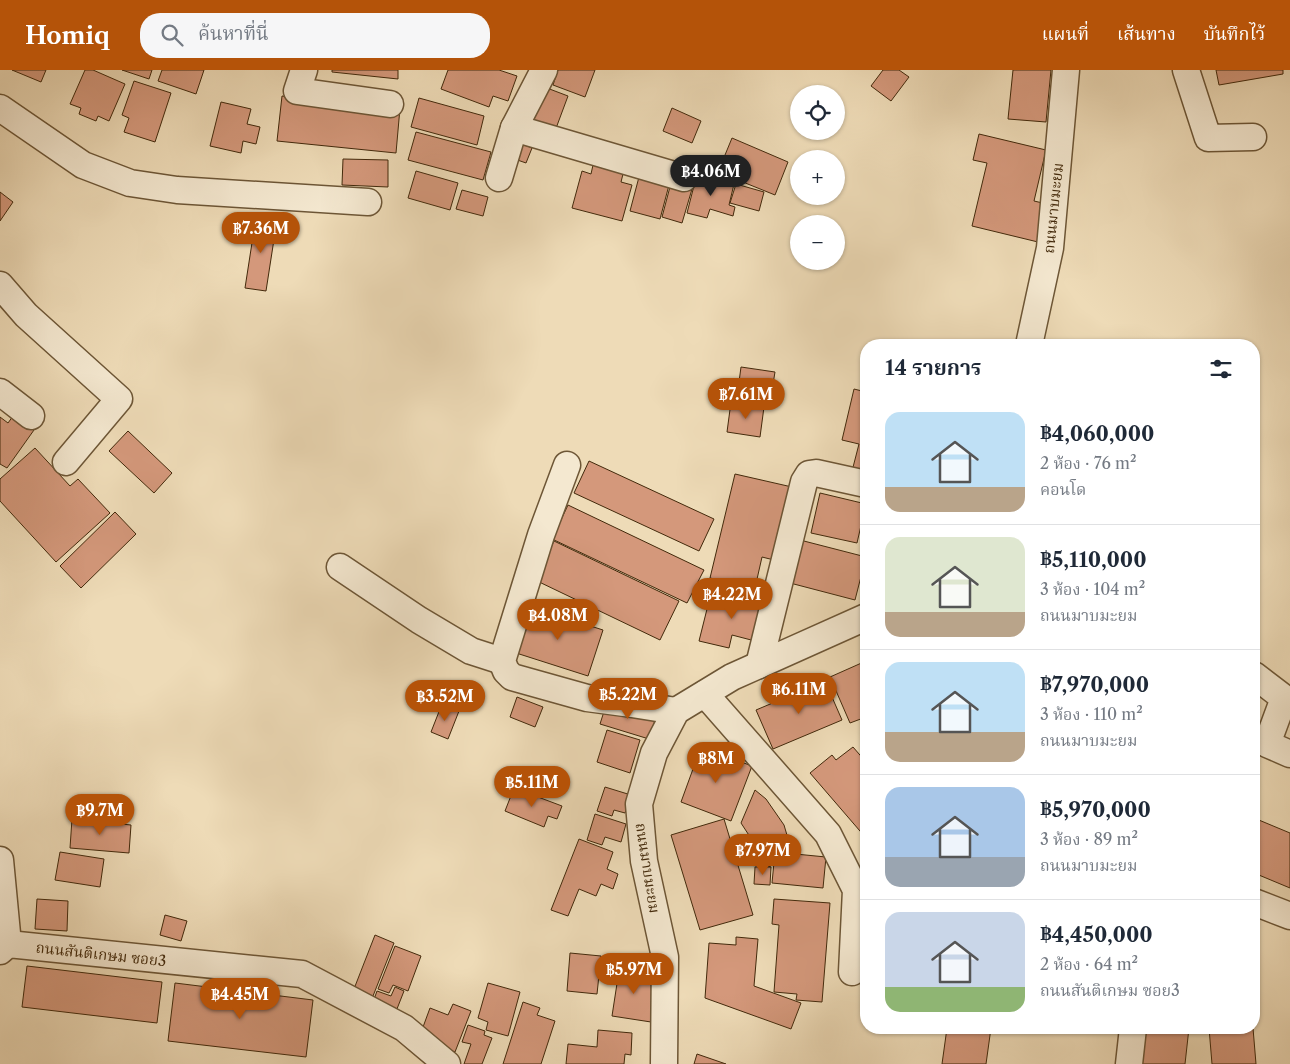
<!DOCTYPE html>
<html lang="th">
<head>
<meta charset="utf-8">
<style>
  :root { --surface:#fff; --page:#f6f6f7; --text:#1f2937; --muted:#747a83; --line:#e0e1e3; --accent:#b45309 }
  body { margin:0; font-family:"Libre Caslon Text","Noto Serif Thai",serif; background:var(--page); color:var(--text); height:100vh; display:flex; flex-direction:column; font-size:19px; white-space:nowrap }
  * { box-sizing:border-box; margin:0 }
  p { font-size:16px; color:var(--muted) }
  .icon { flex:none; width:28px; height:28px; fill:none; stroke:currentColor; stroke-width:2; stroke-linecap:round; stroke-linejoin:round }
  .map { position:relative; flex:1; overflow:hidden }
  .side { position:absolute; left:860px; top:269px; width:400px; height:695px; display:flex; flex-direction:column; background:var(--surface); border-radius:20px; box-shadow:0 1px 4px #0004 }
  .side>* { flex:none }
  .controls { position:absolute; left:790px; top:15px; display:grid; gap:10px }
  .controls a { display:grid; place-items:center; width:55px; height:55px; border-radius:50%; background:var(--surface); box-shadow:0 1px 4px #0004; font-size:25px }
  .price { position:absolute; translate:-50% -42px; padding:0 11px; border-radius:18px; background:var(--accent); color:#fff; font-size:16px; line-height:32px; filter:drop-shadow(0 1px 2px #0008) }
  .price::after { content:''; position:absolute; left:50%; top:30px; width:15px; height:11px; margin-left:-8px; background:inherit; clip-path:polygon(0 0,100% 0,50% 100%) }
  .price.selected { background:#222; color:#fff }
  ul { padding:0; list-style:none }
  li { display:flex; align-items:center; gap:15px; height:125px; padding:0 25px }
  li+li { border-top:1px solid var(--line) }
  li span { display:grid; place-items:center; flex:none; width:140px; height:100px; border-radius:15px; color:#555 }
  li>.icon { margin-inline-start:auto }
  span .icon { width:60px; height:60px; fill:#fffc; stroke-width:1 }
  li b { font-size:21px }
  h2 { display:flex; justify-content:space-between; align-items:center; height:60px; padding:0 25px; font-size:21px }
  header { display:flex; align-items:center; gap:30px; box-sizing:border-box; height:70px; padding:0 25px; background:var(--accent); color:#fff }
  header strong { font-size:24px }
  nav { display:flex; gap:28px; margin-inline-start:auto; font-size:18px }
  .search { width:350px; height:45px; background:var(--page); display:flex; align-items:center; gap:12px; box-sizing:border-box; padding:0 18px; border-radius:20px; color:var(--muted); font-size:19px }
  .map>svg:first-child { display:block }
</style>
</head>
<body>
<header>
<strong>Homiq</strong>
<div class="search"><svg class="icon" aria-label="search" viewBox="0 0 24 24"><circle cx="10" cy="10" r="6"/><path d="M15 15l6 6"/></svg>ค้นหาที่นี่</div>
<nav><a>แผนที่</a><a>เส้นทาง</a><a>บันทึกไว้</a></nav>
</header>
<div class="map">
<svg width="1290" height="994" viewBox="0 0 1290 994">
  <rect width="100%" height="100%" fill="#eedbb7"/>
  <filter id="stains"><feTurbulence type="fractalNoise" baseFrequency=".004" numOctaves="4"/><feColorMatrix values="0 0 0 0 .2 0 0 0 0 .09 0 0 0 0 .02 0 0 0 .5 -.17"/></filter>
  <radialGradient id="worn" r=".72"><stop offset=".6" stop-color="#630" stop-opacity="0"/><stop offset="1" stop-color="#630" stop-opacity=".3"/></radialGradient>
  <g fill="#d4987b" stroke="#42290b">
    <path d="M12 0H46L41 12Z"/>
    <path d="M85 0H93L125 14 109 51 98 46 96 51 79 44 81 38 70 34Z"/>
    <path d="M122 0H152L149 9Z"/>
    <path d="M162 0H204L196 24 158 11Z"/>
    <path d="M332 0H398V9L332 2Z"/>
    <path d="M448 0H499L517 6 508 31 493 26 489 37 441 19Z"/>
    <path d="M558 0H595L585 27 553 15Z"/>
    <path d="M883 0H899L909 7 891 31 871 16Z"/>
    <path d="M1013 0H1051L1046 52 1008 49Z"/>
    <path d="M1216 0H1283V4L1219 15Z"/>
    <path d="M134 11 171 23 155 72 124 62 129 48 122 45Z"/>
    <path d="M539 15 568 26 555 61 525 50Z"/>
    <path d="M282 26 400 38 396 83 277 71Z"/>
    <path d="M419 28 484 46 477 75 411 57Z"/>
    <path d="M221 32 251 39 247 54 260 57 256 74 243 71 241 83 210 76Z"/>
    <path d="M672 38 701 51 692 73 663 61Z"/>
    <path d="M416 62 491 82 483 110 408 90Z"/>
    <path d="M979 64 1046 80 1034 131 1047 134 1038 172 972 156 987 93 973 90Z"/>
    <path d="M732 68 788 92 775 125 718 102Z"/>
    <path d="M515 71 532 78 526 93 509 87Z"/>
    <path d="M343 89 388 90V117L342 115Z"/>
    <path d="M593 95 623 104 621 112 632 115 622 151 572 138 582 101 591 104Z"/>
    <path d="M416 101 458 113 450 140 408 128Z"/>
    <path d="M697 104 734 114 729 135 735 137 733 146 710 139 707 148 687 143Z"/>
    <path d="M639 107 669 115 660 149 630 141Z"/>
    <path d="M671 113 692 119 682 153 662 147Z"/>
    <path d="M736 114 764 122 759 141 730 133Z"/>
    <path d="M462 120 488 127 483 146 456 139Z"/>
    <path d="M0 122 13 132 0 151Z"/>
    <path d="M256 147 277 150 266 221 245 218Z"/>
    <path d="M741 297 775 302 770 332 737 327Z"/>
    <path d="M854 319 866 322V409L851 405 859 374 842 370Z"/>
    <path d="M731 332 764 337 760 367 727 362Z"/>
    <path d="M13 346 34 360 7 398 0 394V347L8 353Z"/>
    <path d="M128 361 172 403 154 423 109 381Z"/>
    <path d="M35 378 70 416 78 409 110 443 56 492 0 431V409Z"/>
    <path d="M589 391 714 449 699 481 574 423Z"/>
    <path d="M735 404 792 417 774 490 762 487 755 518 710 508Z"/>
    <path d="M820 423 866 434 857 473 811 463Z"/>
    <path d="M568 435 704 500 687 533 552 469Z"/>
    <path d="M115 442 136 464 81 518 60 496Z"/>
    <path d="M800 470 866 487 855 530 790 513Z"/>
    <path d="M554 471 679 531 660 570 535 510Z"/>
    <path d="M738 524 765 531 755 571 732 565 729 578 699 571 710 527 736 534Z"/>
    <path d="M528 536 603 560 588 606 513 582Z"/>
    <path d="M866 591V647L850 653 830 607Z"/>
    <path d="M825 611 842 650 773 679 756 640Z"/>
    <path d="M517 627 543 637 535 657 510 647Z"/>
    <path d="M607 632 656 647 649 669 600 654Z"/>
    <path d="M442 634 459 641 448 669 431 662Z"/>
    <path d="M607 660 640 670 630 703 597 692Z"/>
    <path d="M701 677 752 696 731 751 681 732Z"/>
    <path d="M853 677 866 692V768L810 703 832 685 836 690Z"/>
    <path d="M605 717 631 725 625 743 614 740 612 746 597 741Z"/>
    <path d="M514 718 562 736 557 749 548 746 544 757 505 741Z"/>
    <path d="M755 720 766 729 784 755 789 772 776 776 754 773 741 753Z"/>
    <path d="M595 744 626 754 621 772 605 767 602 775 587 770Z"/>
    <path d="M1254 748 1290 763V818L1254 803Z"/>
    <path d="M72 749 131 755 129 783 70 778Z"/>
    <path d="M724 749 753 845 700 860 671 765Z"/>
    <path d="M579 769 613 782 607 799 618 804 613 819 601 814 596 826 579 819 568 846 551 840Z"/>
    <path d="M748 778 771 779 770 797 747 795Z"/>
    <path d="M60 782 104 789 100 817 55 810Z"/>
    <path d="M775 782 826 787 823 818 772 813Z"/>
    <path d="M755 797H771L770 815 754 814Z"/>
    <path d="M37 829 68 831 67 861 35 859Z"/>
    <path d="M774 829 830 833 822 932 796 930 797 924 774 922 779 855 772 854Z"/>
    <path d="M165 845 187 851 181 871 160 865Z"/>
    <path d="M375 865 394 873 371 931 352 924Z"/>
    <path d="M736 867 758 869 754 916 801 933 791 959 705 928 709 873 736 875Z"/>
    <path d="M395 876 421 886 408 921 393 915 389 923 378 919Z"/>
    <path d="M570 883 601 886 597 924 567 921Z"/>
    <path d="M620 894 645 898 642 911 657 913 651 952 612 946Z"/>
    <path d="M27 896 162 912 157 953 22 937Z"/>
    <path d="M175 913 313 930 306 987 168 971Z"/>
    <path d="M488 913 520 922 508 966 486 960 488 952 478 948Z"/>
    <path d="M395 917 404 921 395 944 372 935 377 921 391 926Z"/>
    <path d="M523 932 540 938 537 945 555 951 541 994H503Z"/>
    <path d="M453 934 471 941 455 982 419 968 430 938 448 945Z"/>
    <path d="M468 955 485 961 484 965 492 968 482 994H464L471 974 462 972Z"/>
    <path d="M947 958H991L986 994H942Z"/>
    <path d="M1145 958H1189L1185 994H1141Z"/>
    <path d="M1209 958H1253L1256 994H1212Z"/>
    <path d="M598 960 632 963 631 985 625 984 624 994H566L568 974 597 977Z"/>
    <path d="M697 984 726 994H694Z"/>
  </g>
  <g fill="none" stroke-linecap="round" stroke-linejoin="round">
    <defs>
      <g id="street">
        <path d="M304 0 297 21 390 34"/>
        <path d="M1186 0 1208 68 1253 67"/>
        <path d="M0 38 83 95 130 113 177 120 368 132"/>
        <path d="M514 58 684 108"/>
        <path d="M499 108 514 58 544 0"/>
        <path d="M0 215 26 245 119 329 66 392"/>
        <path d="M1029 275 1050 178 1066 0"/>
        <path d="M0 322 31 346"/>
        <path d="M567 395 541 465 502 591 506 601 512 607 587 628 632 634 676 641"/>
        <path d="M340 497 419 550 471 581 502 591"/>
        <path d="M759 595 804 412 809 404 816 403 866 414"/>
        <path d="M1254 605 1284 628 1267 674 1290 684"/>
        <path d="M705 624 828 764 856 820 852 902"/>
        <path d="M0 790 8 874"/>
        <path d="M1254 832 1290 846"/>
        <path d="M0 881 8 874 302 904 404 958 447 994"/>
        <path d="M664 994 665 887 644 791 639 734 654 683 676 641 732 607 866 547"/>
        <path d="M1129 994 1133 958"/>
      </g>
    </defs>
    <use href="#street" stroke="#6d5636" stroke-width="29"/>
    <use href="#street" stroke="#f4e8d0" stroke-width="26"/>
  </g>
  <g text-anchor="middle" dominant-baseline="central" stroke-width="4" stroke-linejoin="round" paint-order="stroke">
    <g font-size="15" fill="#42290b" stroke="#f4e8d0">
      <text transform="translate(1053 138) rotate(-84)">ถนนมาบมะยม</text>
      <text transform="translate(648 798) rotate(81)">ถนนมาบมะยม</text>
      <text transform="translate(101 884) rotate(6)">ถนนสันติเกษม ซอย3</text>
    </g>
  </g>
  <rect width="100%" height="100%" filter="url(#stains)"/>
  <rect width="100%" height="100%" fill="url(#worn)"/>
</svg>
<div class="controls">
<a><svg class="icon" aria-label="locate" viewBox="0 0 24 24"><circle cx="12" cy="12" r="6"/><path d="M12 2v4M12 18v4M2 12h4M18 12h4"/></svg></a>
<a>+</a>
<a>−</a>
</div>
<b class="price selected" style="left:711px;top:127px">฿4.06M</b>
<b class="price" style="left:261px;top:184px">฿7.36M</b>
<b class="price" style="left:746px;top:350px">฿7.61M</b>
<b class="price" style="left:732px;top:550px">฿4.22M</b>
<b class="price" style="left:558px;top:571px">฿4.08M</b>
<b class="price" style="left:799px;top:645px">฿6.11M</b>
<b class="price" style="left:628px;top:650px">฿5.22M</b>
<b class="price" style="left:445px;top:652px">฿3.52M</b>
<b class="price" style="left:716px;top:714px">฿8M</b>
<b class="price" style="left:532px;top:738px">฿5.11M</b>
<b class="price" style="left:100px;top:766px">฿9.7M</b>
<b class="price" style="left:763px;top:806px">฿7.97M</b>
<b class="price" style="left:634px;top:925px">฿5.97M</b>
<b class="price" style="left:240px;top:950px">฿4.45M</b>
<section class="side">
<h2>14 รายการ<svg class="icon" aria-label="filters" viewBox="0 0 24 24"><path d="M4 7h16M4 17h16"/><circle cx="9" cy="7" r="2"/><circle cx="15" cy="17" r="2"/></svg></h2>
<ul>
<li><span style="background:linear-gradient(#bfe0f5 75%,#b9a48a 0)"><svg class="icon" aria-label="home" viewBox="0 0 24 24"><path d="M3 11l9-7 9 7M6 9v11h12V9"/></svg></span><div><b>฿4,060,000</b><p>2 ห้อง · 76 m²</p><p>คอนโด</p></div></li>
<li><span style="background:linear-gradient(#dfe7d0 75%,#b9a48a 0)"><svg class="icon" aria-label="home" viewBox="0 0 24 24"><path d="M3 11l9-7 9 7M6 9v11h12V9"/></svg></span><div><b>฿5,110,000</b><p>3 ห้อง · 104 m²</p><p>ถนนมาบมะยม</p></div></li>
<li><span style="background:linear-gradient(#bfe0f5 70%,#b9a48a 0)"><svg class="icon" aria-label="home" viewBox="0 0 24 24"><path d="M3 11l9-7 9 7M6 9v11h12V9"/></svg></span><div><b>฿7,970,000</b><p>3 ห้อง · 110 m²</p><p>ถนนมาบมะยม</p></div></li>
<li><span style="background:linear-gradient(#a9c7e8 70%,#9aa5b1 0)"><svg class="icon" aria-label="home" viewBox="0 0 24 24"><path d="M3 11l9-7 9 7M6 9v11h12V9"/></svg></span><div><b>฿5,970,000</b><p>3 ห้อง · 89 m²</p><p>ถนนมาบมะยม</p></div></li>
<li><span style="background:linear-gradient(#c9d6e8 75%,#8fb573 0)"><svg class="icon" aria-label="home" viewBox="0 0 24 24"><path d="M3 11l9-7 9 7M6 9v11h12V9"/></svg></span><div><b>฿4,450,000</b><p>2 ห้อง · 64 m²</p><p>ถนนสันติเกษม ซอย3</p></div></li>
</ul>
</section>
</div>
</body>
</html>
